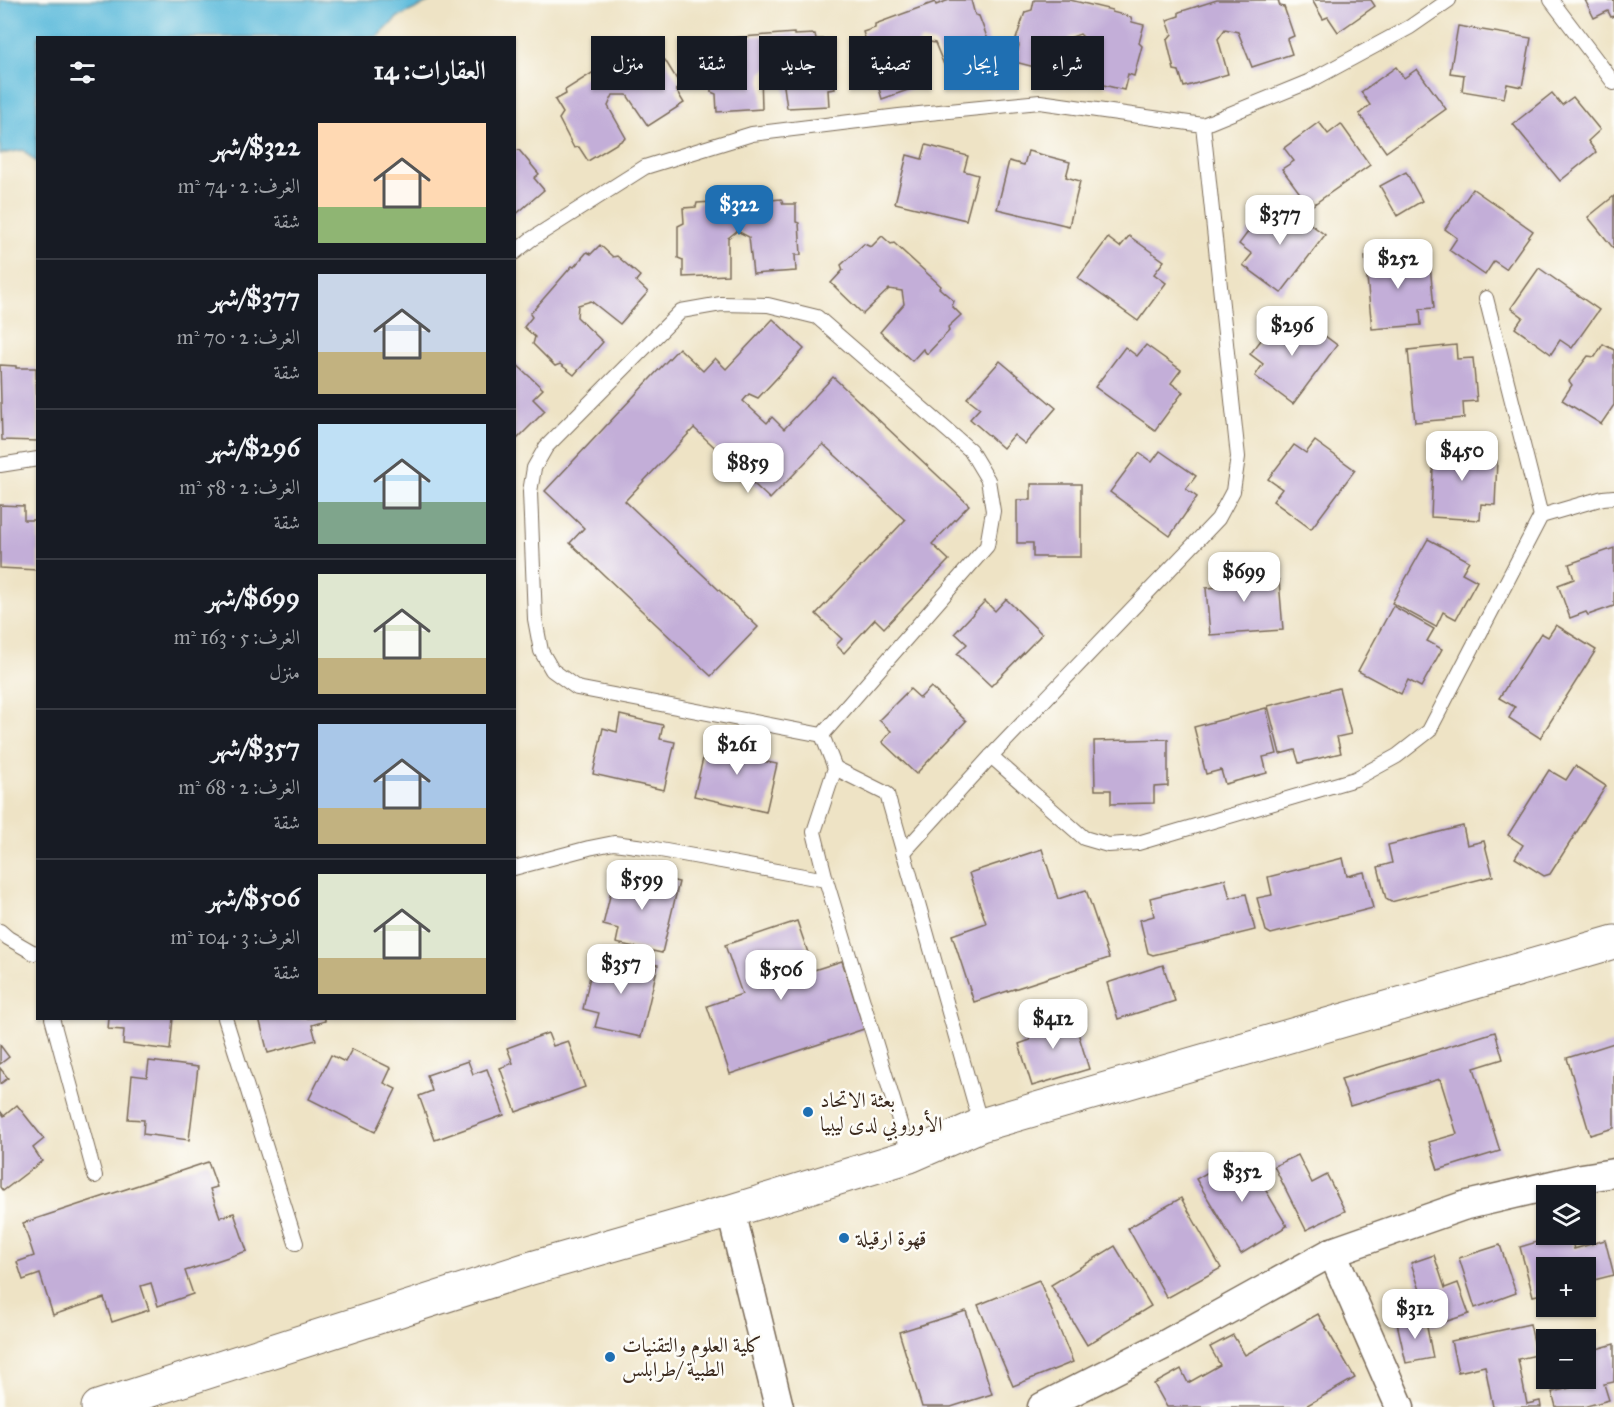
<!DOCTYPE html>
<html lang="ar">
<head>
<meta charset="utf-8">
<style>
  :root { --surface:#171b24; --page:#20242c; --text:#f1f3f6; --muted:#9ea1a6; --line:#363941; --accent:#1f6fb2 }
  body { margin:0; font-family:"IM FELL Great Primer",Amiri,serif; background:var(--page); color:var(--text); direction:rtl; height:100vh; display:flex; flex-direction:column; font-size:22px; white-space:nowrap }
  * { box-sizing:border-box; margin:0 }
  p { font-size:20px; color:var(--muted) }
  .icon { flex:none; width:33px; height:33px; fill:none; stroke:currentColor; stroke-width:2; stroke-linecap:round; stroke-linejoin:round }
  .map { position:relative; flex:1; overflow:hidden; direction:ltr }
  .panel { position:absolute; left:36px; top:36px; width:480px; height:984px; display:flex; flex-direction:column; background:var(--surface); border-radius:0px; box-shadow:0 2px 4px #0004; direction:rtl }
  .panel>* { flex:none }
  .banner { position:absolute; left:534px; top:36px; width:570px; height:54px; direction:rtl; display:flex; gap:12px }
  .buttons { position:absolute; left:1536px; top:1185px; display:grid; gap:12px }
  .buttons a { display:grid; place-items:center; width:60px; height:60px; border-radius:0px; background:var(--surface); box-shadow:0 2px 4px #0004; font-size:30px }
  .price { position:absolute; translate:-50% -51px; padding:0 14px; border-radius:12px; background:#fff; color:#222; font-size:20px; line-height:39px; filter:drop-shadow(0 2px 3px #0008) }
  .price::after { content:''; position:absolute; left:50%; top:36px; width:18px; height:14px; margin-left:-9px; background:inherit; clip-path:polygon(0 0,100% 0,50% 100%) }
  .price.current { background:var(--accent); color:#fff }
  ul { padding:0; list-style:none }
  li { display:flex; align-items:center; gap:18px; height:150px; padding:0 30px }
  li+li { border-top:2px solid var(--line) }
  li span { display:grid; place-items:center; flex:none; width:168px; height:120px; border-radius:0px; color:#555 }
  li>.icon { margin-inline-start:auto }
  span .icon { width:72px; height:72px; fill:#fffc; stroke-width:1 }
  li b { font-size:26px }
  h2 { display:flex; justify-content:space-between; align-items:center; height:72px; padding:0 30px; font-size:26px }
  .chip { padding:0 21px; border-radius:0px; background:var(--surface); box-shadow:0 2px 4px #0004; font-size:21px; line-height:54px }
  .chip.current { background:var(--accent); color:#fff }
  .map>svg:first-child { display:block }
</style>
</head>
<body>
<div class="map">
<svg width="1614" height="1407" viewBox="0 0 1614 1407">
  <rect width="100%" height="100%" fill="#fdfcf7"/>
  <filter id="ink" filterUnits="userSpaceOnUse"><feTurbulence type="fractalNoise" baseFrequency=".0167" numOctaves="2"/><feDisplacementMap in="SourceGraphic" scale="12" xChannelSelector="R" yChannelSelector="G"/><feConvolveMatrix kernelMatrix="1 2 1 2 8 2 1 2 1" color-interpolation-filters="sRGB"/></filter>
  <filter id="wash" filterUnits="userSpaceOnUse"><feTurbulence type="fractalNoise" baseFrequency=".008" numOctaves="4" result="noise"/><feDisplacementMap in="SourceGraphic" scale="24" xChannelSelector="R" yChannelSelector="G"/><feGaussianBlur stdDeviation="1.35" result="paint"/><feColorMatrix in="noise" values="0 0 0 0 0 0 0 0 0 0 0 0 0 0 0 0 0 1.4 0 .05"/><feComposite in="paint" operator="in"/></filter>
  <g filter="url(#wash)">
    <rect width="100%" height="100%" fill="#eee3c5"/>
    <path fill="#5ebcdc" stroke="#4c737d" stroke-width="1.5" d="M0 0H434L398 17 378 37 38 38 37 163 23 150 0 154Z"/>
    <g id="blocks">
      <g fill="#c3aed8">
        <path d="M949 0H971L975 15 979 16 990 45 983 47 989 62 949 77 935 43 921 40 914 50 925 84 882 99 877 82H871L863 52 868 47 863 32 875 28V24L935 2 936 5Z"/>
        <path d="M1034 0H1070L1112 10V12L1131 17 1132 22 1144 25 1139 43 1142 46 1134 76 1128 74 1124 90 1083 80 1089 43 1080 34 1069 38 1058 73 1015 62 1019 45 1015 42 1025 12 1032 10Z"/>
        <path d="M1217 0H1278L1280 6 1284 7 1294 36 1287 39 1292 54 1252 67 1238 32 1225 29 1218 39 1228 74 1184 87 1179 71 1174 70 1167 40 1172 34 1167 20 1179 16V12Z"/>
        <path d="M1312 0H1371L1375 6 1338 32 1328 17 1323 19Z"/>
        <path d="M1585 0H1614V16L1611 17 1608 11 1594 18Z"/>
        <path d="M1458 26 1531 38 1522 87 1507 84 1504 98 1462 91 1464 75 1450 73Z"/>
        <path d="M794 33V35L815 34 816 39H829V57L833 59 835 89 828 90 829 106 787 108 782 72 771 66 761 73 762 109 717 112 716 94 711 92V61L717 58V43L729 42 730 38Z"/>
        <path d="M652 44 661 60H665L681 86 676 90 684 103 648 126 627 95H613L608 106 626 138 588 161 579 147 574 148 559 119 563 113 555 100 566 94 565 90 619 56 620 58 637 48 641 50Z"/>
        <path d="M1396 67 1404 78 1417 69 1446 109 1386 152 1359 114 1370 105 1361 92Z"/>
        <path d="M1552 93 1562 105 1573 97 1600 130 1588 141 1596 152 1560 181 1513 124Z"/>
        <path d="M1319 122 1328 134 1341 124 1370 165 1310 207 1282 169 1294 161 1284 148Z"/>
        <path d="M926 145 968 156 964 171 978 175 966 220 895 203 907 155 922 159Z"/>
        <path d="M519 150 539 174 534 178 544 190 514 216V151Z"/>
        <path d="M1028 151 1070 162 1066 177 1080 181 1069 226 997 209 1009 161 1024 165Z"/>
        <path d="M1406 172 1422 201 1397 216 1380 186Z"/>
        <path d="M1473 189 1533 231 1506 269 1494 261 1485 275 1449 250 1457 238 1445 229Z"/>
        <path d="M1614 196V249L1588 217Z"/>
        <path d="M761 199V201L781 199 783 204H796V222L799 223 801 255H795L796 271 753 274 749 237 737 231 728 238V275L683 277V260L678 258V226L684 223 683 208 696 207 697 203Z"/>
        <path d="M1285 205 1325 235 1281 293 1243 265 1252 254 1239 244 1265 209 1276 217Z"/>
        <path d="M882 236 891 244 894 243 941 286 939 288 954 301 952 306 961 315 948 327 949 331 927 354 923 349 912 361 880 332 904 304 902 291 889 289 863 314 831 283 843 270 841 265 864 244 871 247Z"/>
        <path d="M1129 236 1164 261 1154 274 1166 283 1138 321 1078 278 1108 238 1120 247Z"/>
        <path d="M600 245 613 257 617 256 640 276 636 281 648 292 620 324 591 301 578 305 577 317 603 342 574 375 560 364 555 366 533 344 535 337 524 327 532 317 530 314 572 266 574 267 587 252 591 254Z"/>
        <path d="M1412 252 1414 266 1430 265 1434 308 1420 309 1421 325 1372 329 1365 257Z"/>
        <path d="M1539 268 1599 310 1572 348 1560 340 1551 354 1515 328 1523 317 1511 308Z"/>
        <path d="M1297 315 1337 345 1293 404 1255 376 1263 364 1250 354 1277 320 1288 328Z"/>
        <path d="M773 319 804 349 758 398 749 394 743 401 767 423 772 417 784 429 833 377 969 505 932 544 949 560 884 628 875 619 844 653 836 645 842 639 816 614 905 520 823 444 770 499 694 428 625 501 758 627 711 676 570 543 584 528 545 491 679 348 703 371 715 358 726 369Z"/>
        <path d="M1603 344 1614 350V405L1601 424 1562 400 1572 385 1569 381 1588 356 1595 357Z"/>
        <path d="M1146 345 1181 370 1171 383 1183 392 1155 430 1095 387 1125 347 1137 356Z"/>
        <path d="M1456 345 1457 359 1473 358 1477 401 1463 402 1464 418 1415 422 1408 350Z"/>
        <path d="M1000 361 1056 408 1025 444 1014 435 1003 448 970 419 980 408 967 398Z"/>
        <path d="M514 362 543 389 533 399 545 411 514 442Z"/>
        <path d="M0 365 16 366V368H36L38 441 2 440Z"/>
        <path d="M1315 441 1355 470 1311 529 1273 501 1282 489 1268 479 1294 445 1306 453Z"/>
        <path d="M1434 444 1481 447V461H1497L1495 505 1481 504 1480 520 1431 517Z"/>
        <path d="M1160 451 1196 476 1186 489 1197 497 1170 536 1110 492 1139 453 1152 462Z"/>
        <path d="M1031 484H1081V557H1033V543H1017V500H1031Z"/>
        <path d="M0 505 24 506V520H38V570L0 568Z"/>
        <path d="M1428 539 1469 561 1462 573 1477 581 1456 619 1443 612 1436 627 1392 603Z"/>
        <path d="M1614 548V606L1588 615 1586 612 1570 618 1558 585 1574 579 1569 564Z"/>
        <path d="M1263 567V581L1279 580 1283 630 1210 635 1206 588 1220 587 1219 571Z"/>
        <path d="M1006 599 1042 634 991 686 957 654 967 644 955 633 985 601 995 611Z"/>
        <path d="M1393 606 1434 629 1427 641 1442 649 1421 687 1408 680 1401 694 1358 671Z"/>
        <path d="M1556 625 1596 650 1540 738 1509 718 1515 707 1499 698 1541 633 1548 637Z"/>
        <path d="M931 687 966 721 916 774 882 742 891 731 879 720 910 689 920 698Z"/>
        <path d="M1339 688 1351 734 1337 737 1341 753 1299 763 1295 750 1280 754 1268 706Z"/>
        <path d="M1266 708 1277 754 1263 757 1267 773 1225 784 1221 770 1206 774 1194 727Z"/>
        <path d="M620 715 663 725 660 739 675 742 664 790 593 774 603 728 617 732Z"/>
        <path d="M722 738 765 747 762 761 777 764 766 812 694 796 705 750 719 754Z"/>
        <path d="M1168 739V786L1154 787V803L1111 804V790H1095L1094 741Z"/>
        <path d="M1575 766 1606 786 1550 874 1544 876 1515 858 1523 845 1508 835 1549 770 1566 780Z"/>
        <path d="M1463 826 1467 845 1484 841 1493 876 1391 902 1386 899 1378 867 1392 863 1388 845Z"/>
        <path d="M1042 849 1058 899 1086 890 1109 958 974 1002 952 935 986 923 969 873Z"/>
        <path d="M1343 858 1347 876 1364 872 1373 908 1271 934 1266 931 1257 898 1272 895 1268 877Z"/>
        <path d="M630 871 679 882 662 953 616 943 619 929 603 925 613 883 627 886Z"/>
        <path d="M1225 879 1230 898 1246 894 1255 930 1153 955 1148 953 1140 920 1154 916 1150 898Z"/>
        <path d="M797 921 814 970 842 961 864 1029 730 1074 707 1006 742 994 725 945Z"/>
        <path d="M610 954 658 965 641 1037 595 1027 599 1013 583 1009 592 967 606 970Z"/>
        <path d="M1163 965 1175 1001 1118 1019 1107 983Z"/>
        <path d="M1072 1013 1089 1069 1032 1086 1019 1044 1030 1040 1026 1027Z"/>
        <path d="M109 1018H173L170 1050 123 1044 124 1030 108 1029Z"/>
        <path d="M259 1018H325V1021L312 1025 316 1040 268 1053Z"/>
        <path d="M1495 1032 1503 1059 1474 1068 1500 1151 1438 1170 1429 1142 1457 1134 1440 1079 1350 1106 1341 1079Z"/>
        <path d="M548 1033 553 1046 568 1041 585 1087 516 1112 500 1068 513 1063 507 1048Z"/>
        <path d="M1614 1043V1128L1590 1135 1567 1058Z"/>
        <path d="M0 1045 9 1057 0 1064Z"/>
        <path d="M352 1049 391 1068 384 1083 396 1089 375 1132 309 1099 331 1055 345 1062Z"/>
        <path d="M149 1061 198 1067 189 1140 143 1134 144 1120 128 1119 132 1075 147 1077Z"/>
        <path d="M468 1061 473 1074 487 1069 504 1115 435 1140 419 1096 432 1091 427 1075Z"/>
        <path d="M0 1068 8 1078 0 1084Z"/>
        <path d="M17 1105 44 1139 33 1148 42 1161 3 1191 0 1187V1111L4 1116Z"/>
        <path d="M1243 1152 1287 1226 1241 1254 1196 1179Z"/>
        <path d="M1298 1155 1312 1183 1327 1175 1345 1211 1306 1230 1274 1166Z"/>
        <path d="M208 1162 217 1187 210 1189 220 1217 234 1213 247 1251 185 1271 193 1294 158 1306 151 1283 141 1286 149 1310 112 1322 104 1298 53 1315 40 1274 23 1280 17 1262 34 1256 23 1223Z"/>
        <path d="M1181 1198 1221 1268 1167 1298 1128 1228Z"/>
        <path d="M1564 1234H1570L1574 1249 1605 1240 1614 1275 1586 1282V1268H1546V1293L1533 1296 1520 1247Z"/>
        <path d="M1500 1245 1516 1293 1475 1308 1459 1258Z"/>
        <path d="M1115 1246 1151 1306 1087 1345 1051 1285Z"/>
        <path d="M1434 1255 1445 1288 1458 1283 1469 1314 1432 1326 1411 1263Z"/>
        <path d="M1039 1280 1073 1362 1013 1386 978 1305Z"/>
        <path d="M966 1311 992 1394 951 1407H922L899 1332Z"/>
        <path d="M1318 1314 1355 1378 1304 1407H1167L1154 1384 1181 1369 1188 1383 1220 1365 1210 1347 1233 1335 1245 1355Z"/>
        <path d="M1425 1317 1433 1358 1406 1363 1397 1323Z"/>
        <path d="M1530 1324 1537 1355 1518 1359 1527 1404 1540 1401 1541 1407H1493L1485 1366 1458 1372 1451 1341Z"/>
        <path d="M1614 1344V1382L1604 1384 1609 1400 1583 1407H1556L1552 1392 1570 1388 1567 1378H1586V1352Z"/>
      </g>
    </g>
  </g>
  <g filter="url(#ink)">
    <use href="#blocks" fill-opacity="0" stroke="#7a6b58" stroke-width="1.5"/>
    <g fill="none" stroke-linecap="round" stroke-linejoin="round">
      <defs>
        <g id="lane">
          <path d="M1551 0 1614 83"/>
          <path d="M514 253 530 240 645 167 752 134 899 116 1040 102 1203 125 1308 82 1410 27 1449 0"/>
          <path d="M1486 298 1541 516"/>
          <path d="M721 304 768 305 817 317 970 450 988 480 993 511 987 546 822 735 577 688 552 670 541 651 535 619 530 492 534 468 546 447 681 311Z"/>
          <path d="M0 465 38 459"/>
          <path d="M822 735 835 768 814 832 826 880 910 1156"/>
          <path d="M991 756 1084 838 1108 845 1138 843 1355 779 1397 756 1429 731 1541 516 1603 498 1614 497"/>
          <path d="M835 768 887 794 981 1125"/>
          <path d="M903 853 991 756 1218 519 1233 491 1238 457 1203 125"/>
          <path d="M514 868 589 848 614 843 644 847 826 880"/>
          <path d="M0 931 8 938 34 953 38 952"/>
          <path d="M52 1018 95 1176"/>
          <path d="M225 1018 296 1243"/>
        </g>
        <g id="street">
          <path d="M731 1211 779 1407"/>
          <path d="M1332 1252 1400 1407"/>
          <path d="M1042 1407 1166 1344 1332 1252 1463 1206 1582 1178 1614 1173"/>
        </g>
        <path id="secondary" d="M98 1407 528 1269 731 1211 910 1156 981 1125 1614 942"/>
      </defs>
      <use href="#lane" stroke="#7a6b58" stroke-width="16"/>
      <use href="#street" stroke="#7a6b58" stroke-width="31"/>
      <use href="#secondary" stroke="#7a6b58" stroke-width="35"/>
      <use href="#lane" stroke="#fff" stroke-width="14"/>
      <use href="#street" stroke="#fff" stroke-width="28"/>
      <use href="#secondary" stroke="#fff" stroke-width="33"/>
    </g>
  </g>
  <g fill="#1f6fb2" stroke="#fdfcf7" stroke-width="2">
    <circle cx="808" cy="1112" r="6"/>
    <circle cx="844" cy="1238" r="6"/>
    <circle cx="610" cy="1357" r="6"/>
  </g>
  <g text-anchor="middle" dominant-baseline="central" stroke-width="5" stroke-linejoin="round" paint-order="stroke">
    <g font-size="21" fill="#3b2a1e" stroke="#fdfcf7" text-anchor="start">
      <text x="820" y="1100">بعثة الاتحاد<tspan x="820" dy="24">الأوروبي لدى ليبيا</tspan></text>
      <text x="856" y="1238">قهوة ارقيلة</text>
      <text x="622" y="1345">كلية العلوم والتقنيات<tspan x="622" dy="24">الطبية /طرابلس</tspan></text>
    </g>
  </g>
</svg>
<div class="buttons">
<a><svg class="icon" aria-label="layers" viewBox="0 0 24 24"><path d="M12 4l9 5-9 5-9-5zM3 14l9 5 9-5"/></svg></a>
<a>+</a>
<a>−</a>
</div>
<b class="price current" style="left:739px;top:236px">$322</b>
<b class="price" style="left:1280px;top:246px">$377</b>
<b class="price" style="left:1398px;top:290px">$252</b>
<b class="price" style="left:1292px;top:357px">$296</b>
<b class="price" style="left:1462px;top:482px">$450</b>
<b class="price" style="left:748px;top:494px">$859</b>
<b class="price" style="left:1244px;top:603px">$699</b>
<b class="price" style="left:737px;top:776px">$261</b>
<b class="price" style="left:642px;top:911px">$599</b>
<b class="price" style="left:621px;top:995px">$357</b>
<b class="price" style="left:781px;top:1001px">$506</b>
<b class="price" style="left:1053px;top:1050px">$412</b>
<b class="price" style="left:1242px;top:1203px">$352</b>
<b class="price" style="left:1415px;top:1340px">$312</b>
<div class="banner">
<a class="chip">شراء</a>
<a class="chip current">إيجار</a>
<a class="chip">تصفية</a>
<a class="chip">جديد</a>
<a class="chip">شقة</a>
<a class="chip">منزل</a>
</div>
<section class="panel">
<h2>العقارات: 14<svg class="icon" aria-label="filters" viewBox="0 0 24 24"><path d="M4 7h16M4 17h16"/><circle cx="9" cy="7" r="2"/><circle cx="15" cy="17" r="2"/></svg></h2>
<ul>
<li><span style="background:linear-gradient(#ffd9b3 70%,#8fb573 0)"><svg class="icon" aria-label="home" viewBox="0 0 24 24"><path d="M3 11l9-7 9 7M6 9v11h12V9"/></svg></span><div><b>$322/شهر</b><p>الغرف: 2 · 74 m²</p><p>شقة</p></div></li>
<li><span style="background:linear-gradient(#c9d6e8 65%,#c2b280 0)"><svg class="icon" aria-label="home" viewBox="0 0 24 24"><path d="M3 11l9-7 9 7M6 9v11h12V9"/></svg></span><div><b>$377/شهر</b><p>الغرف: 2 · 70 m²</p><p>شقة</p></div></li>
<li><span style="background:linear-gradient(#bfe0f5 65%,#7fa58c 0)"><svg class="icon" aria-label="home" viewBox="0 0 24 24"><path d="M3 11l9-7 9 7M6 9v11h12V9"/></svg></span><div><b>$296/شهر</b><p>الغرف: 2 · 58 m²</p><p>شقة</p></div></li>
<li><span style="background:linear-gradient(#dfe7d0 70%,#c2b280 0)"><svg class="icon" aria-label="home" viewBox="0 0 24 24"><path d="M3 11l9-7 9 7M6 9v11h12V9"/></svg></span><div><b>$699/شهر</b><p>الغرف: 5 · 163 m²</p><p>منزل</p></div></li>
<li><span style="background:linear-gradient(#a9c7e8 70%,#c2b280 0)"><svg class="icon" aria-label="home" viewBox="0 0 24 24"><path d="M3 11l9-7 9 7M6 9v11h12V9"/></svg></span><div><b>$357/شهر</b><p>الغرف: 2 · 68 m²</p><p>شقة</p></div></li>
<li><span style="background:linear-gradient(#dfe7d0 70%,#c2b280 0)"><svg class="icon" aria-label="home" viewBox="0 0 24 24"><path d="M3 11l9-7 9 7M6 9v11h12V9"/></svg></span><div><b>$506/شهر</b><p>الغرف: 3 · 104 m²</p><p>شقة</p></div></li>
</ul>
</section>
</div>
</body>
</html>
